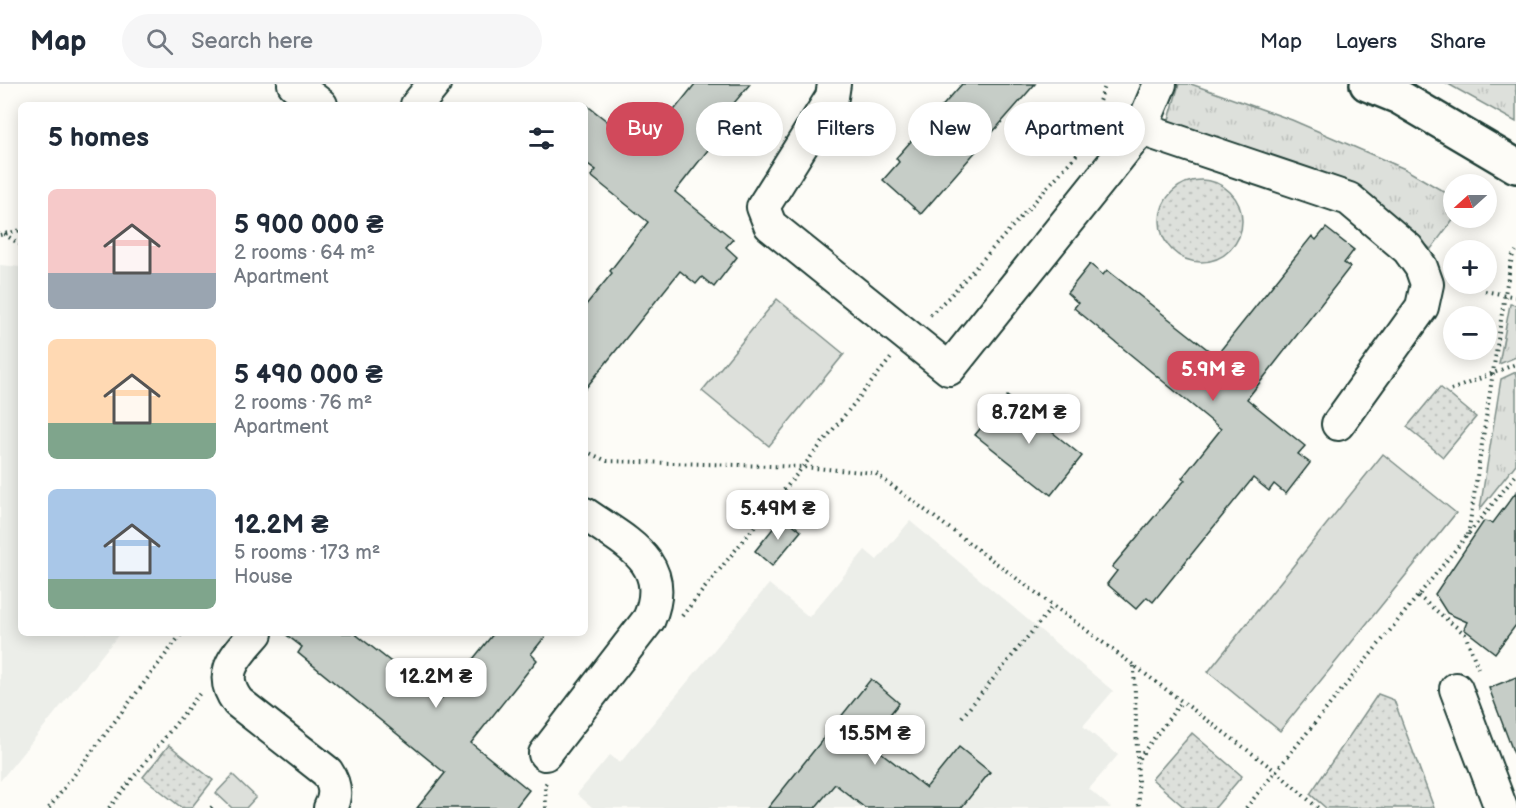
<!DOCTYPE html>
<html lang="en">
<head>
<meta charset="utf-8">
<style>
  :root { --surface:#fff; --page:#f6f6f7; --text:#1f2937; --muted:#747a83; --line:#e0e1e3; --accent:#d1495b }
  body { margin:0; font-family:"Balsamiq Sans",sans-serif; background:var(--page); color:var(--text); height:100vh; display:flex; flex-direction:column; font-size:22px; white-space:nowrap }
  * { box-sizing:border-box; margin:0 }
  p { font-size:20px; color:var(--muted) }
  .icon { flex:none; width:33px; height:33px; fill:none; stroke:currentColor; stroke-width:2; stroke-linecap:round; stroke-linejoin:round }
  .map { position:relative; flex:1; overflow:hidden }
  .sheet { position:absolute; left:18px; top:18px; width:570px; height:534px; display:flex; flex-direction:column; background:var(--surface); border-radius:9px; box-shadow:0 3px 15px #0003 }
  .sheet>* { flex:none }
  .hud { position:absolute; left:606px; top:18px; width:570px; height:54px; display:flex; gap:12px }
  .needle { width:39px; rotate:249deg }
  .tools { position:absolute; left:1443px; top:90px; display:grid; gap:12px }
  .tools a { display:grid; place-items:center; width:54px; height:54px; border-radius:50%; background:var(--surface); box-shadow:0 3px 15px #0003; font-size:30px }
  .price { position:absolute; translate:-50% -51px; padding:0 14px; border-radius:12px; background:#fff; color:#222; font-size:20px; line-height:39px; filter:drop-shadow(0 2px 3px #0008) }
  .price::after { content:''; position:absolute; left:50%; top:36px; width:18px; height:14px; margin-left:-9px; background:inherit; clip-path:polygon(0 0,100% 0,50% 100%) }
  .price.active { background:var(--accent); color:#fff }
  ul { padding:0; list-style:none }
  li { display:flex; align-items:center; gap:18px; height:150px; padding:0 30px }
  li span { display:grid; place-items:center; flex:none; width:168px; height:120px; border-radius:9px; color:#555 }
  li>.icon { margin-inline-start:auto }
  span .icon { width:72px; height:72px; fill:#fffc; stroke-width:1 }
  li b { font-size:26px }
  h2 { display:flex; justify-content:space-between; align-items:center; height:72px; padding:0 30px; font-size:26px }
  .pill { padding:0 21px; border-radius:27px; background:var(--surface); box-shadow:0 3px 15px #0003; font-size:21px; line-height:54px }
  .pill.active { background:var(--accent); color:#fff }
  header { display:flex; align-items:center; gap:36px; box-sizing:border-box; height:84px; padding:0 30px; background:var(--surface); border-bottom:2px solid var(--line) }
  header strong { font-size:28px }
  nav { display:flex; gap:33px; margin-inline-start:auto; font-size:21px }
  .search { width:420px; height:54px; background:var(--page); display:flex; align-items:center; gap:15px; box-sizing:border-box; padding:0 21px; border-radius:33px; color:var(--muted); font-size:22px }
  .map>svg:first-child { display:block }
</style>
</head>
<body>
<header>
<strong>Map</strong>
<div class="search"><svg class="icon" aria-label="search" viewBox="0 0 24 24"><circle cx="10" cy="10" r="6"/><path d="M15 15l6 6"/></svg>Search here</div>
<nav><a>Map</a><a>Layers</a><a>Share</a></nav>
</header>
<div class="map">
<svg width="1516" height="724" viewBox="0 0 1516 724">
  <defs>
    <pattern id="grass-tufts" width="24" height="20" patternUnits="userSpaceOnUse" patternTransform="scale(1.5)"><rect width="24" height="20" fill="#dde0db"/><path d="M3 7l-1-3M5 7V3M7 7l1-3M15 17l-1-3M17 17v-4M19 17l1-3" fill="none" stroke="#bdc1bd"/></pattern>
    <pattern id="park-dots" width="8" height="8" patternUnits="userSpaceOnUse" patternTransform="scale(1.5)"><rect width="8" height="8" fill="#dde0db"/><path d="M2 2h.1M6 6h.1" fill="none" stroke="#bdc1bd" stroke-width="1.8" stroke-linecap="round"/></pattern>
  </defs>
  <rect width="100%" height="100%" fill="#fdfcf7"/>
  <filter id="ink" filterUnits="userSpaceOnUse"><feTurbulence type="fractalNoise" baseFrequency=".0167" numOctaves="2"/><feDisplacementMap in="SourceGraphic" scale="12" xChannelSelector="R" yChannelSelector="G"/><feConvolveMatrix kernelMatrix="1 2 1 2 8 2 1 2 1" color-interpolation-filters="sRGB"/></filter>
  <g filter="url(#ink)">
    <g fill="#eceee9">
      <path d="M0 181 21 183V549H120L0 697Z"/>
      <path d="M910 437 1113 607 1083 642 1118 671 1089 705 1111 724H593L577 710 610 671 620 679 769 500 809 533 865 466 877 476Z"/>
    </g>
    <g fill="url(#grass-tufts)" stroke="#7e8e88" stroke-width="1.5">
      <path d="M1179 0H1191L1292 36 1405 85 1453 113 1454 134 1431 165 1347 100 1167 43Z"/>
      <path d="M1448 0H1516V38Z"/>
      <path d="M1510 220 1516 221V273L1499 280Z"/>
      <path d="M1516 288V380L1480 425 1501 295Z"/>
    </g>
    <g fill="url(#park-dots)" stroke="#7e8e88" stroke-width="1.5">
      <circle cx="1201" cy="137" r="41"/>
      <path d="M1440 303 1476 333 1443 373 1407 343Z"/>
      <path d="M1378 610 1394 616 1434 724H1326L1310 710Z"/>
      <path d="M1192 649 1242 692 1215 724H1185L1152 695Z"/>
      <path d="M169 661 213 696 191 724H182L143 693Z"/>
    </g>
    <g fill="#dde0db" stroke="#7e8e88" stroke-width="1.5">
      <path d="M777 215 844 270 769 362 702 307Z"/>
      <path d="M1383 370 1456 429 1280 647 1208 588Z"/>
      <path d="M233 691 256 713 246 724H232L216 709Z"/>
    </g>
    <g fill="#c6cdc7" stroke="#1f3d34" stroke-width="1.5">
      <path d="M695 0H750L734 19 741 24 675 108 733 155 726 163 737 173 714 203 702 193 696 200 680 187 585 305V222L612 189 610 187 648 138 591 92 596 86 585 78V20L643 65Z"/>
      <path d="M962 0H1035L921 130 883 96 899 78 896 74Z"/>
      <path d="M1326 144 1354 166 1344 179 1350 183 1247 315 1305 362 1298 370 1310 379 1286 410 1274 400 1269 407 1253 394 1153 518 1147 513 1136 525 1107 500 1117 487 1112 483 1185 396 1182 394 1221 345 1074 224 1078 219 1067 209 1090 180 1103 191 1107 186 1216 272 1312 152 1316 156Z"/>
      <path d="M1007 312 1082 372 1051 411 975 351Z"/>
      <path d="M1516 408V541L1495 569 1464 545 1467 538 1447 529 1435 510 1484 437 1493 439Z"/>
      <path d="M783 432 801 447 772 482 755 467Z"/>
      <path d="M284 549H354L440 616 494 549H548L531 570 537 576 471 659 529 706 515 724H417L445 689 298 569 302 563Z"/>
      <path d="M1516 593V669L1514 670 1489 604Z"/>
      <path d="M871 595 899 619 868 658 926 704 959 663 990 688 961 724H865L835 700 815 724H768Z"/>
    </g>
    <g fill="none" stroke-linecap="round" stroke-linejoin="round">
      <defs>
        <g id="minor">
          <path d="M294 0 321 21"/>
          <path d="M834 0 832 13 763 123 770 141 949 285 1141 45 1160 0"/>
          <path d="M417 21 434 0"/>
          <path d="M1141 45 1349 115 1408 165 1421 183 1427 200 1422 223 1338 340"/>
          <path d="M256 549C237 571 216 589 238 618L327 688C335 700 337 711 330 724"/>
          <path d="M1456 605 1501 724"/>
          <path d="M545 670 649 535C673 478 625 458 585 430"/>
        </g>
        <path id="major" d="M1367 0 1399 13 1516 82"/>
      </defs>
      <use href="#minor" stroke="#1f3d34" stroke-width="36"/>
      <use href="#major" stroke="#1f3d34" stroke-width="38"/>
      <g stroke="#1f3d34" stroke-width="4" stroke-dasharray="1.5 4.5" stroke-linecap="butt">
        <path d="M4 150 21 161"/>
        <path d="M0 151 21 146"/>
        <path d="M1485 207 1516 213"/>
        <path d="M930 231 951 211 1078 69 1106 0"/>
        <path d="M1451 306 1516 280"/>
        <path d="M585 367 607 377 803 383 875 389 1277 688 1318 724"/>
        <path d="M1468 451 1505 210 1512 173 1516 167"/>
        <path d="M1418 512 1465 550 1478 584"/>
        <path d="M682 532 891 274"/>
        <path d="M1134 582 1139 724"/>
        <path d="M962 633 1053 522"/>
        <path d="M1139 674 1182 617"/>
        <path d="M49 724 182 549"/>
        <path d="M109 724 200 609"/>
        <path d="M211 724 215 720"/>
        <path d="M546 724 545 701 547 698"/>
        <path d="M1246 724 1516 391"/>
      </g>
      <use href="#minor" stroke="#fdfcf7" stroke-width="32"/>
      <use href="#major" stroke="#fdfcf7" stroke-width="33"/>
    </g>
  </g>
</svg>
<div class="tools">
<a><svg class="needle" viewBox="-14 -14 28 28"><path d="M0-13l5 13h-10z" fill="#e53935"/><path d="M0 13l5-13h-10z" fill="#747a83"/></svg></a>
<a>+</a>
<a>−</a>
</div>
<b class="price active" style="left:1213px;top:318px">5.9M ₴</b>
<b class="price" style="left:1029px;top:361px">8.72M ₴</b>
<b class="price" style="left:778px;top:457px">5.49M ₴</b>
<b class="price" style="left:436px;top:625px">12.2M ₴</b>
<b class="price" style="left:875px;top:682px">15.5M ₴</b>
<div class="hud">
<a class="pill active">Buy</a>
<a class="pill">Rent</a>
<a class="pill">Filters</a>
<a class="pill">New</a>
<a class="pill">Apartment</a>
</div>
<section class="sheet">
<h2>5 homes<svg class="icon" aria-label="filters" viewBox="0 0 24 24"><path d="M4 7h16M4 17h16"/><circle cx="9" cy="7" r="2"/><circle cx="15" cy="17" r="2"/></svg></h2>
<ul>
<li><span style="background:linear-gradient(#f6c9c9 70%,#9aa5b1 0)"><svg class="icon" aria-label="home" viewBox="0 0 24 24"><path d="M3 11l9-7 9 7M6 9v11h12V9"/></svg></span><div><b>5 900 000 ₴</b><p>2 rooms · 64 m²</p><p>Apartment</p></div></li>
<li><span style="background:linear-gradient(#ffd9b3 70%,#7fa58c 0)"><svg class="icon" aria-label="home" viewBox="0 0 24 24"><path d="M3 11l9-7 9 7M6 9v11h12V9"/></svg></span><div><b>5 490 000 ₴</b><p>2 rooms · 76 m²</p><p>Apartment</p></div></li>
<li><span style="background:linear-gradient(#a9c7e8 75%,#7fa58c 0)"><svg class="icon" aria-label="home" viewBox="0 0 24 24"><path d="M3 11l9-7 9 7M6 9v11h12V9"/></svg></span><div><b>12.2M ₴</b><p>5 rooms · 173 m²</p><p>House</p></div></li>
</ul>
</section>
</div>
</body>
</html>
